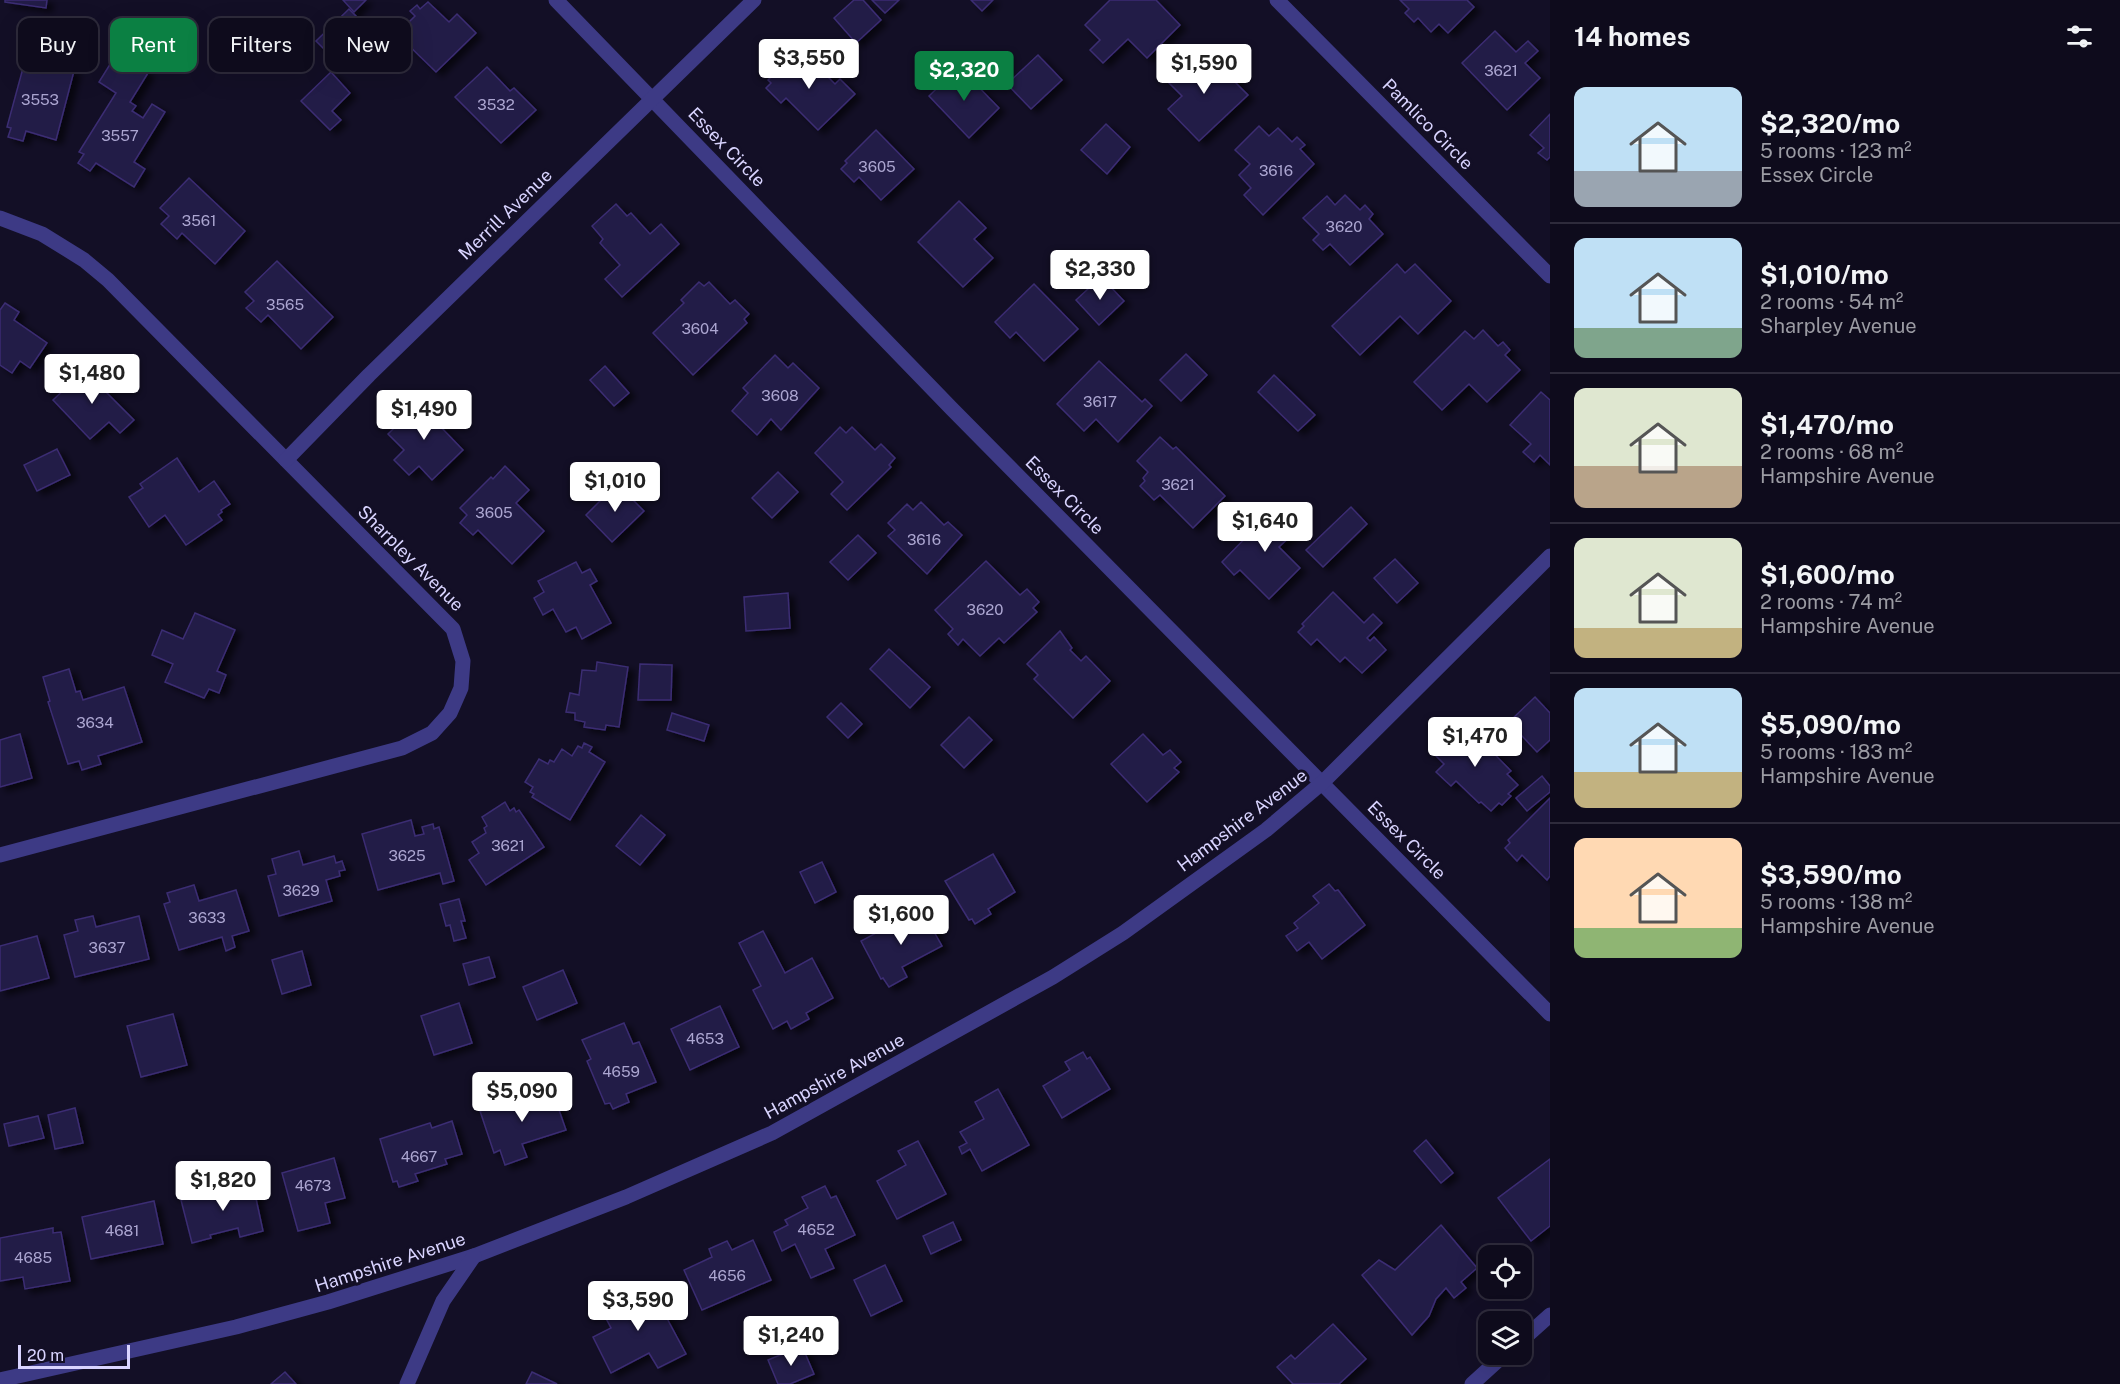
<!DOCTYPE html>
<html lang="en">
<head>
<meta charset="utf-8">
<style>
  :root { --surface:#0e0b1c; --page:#171425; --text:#f1f3f6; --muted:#9b9ba3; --line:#2e2b3b; --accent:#0b8043 }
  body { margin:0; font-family:"Public Sans",sans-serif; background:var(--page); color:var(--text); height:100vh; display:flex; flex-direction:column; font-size:22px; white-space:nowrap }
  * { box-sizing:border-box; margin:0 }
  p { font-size:20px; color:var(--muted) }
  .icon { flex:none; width:33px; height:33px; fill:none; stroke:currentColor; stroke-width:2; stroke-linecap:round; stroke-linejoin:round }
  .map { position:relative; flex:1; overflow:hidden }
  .panel { display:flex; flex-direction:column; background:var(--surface); width:570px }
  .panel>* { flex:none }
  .top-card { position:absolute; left:18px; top:18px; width:570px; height:54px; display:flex; gap:12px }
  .fabs { position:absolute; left:1478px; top:1245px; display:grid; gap:12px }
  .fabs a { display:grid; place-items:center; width:54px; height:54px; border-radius:12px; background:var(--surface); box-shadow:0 6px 24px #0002,0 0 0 2px var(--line); font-size:30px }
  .scale { position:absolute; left:18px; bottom:15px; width:112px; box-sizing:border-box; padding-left:6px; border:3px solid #d9d4ff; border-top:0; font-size:16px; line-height:21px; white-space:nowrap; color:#d9d4ff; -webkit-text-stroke:4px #130f26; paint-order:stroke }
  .price { position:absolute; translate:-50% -51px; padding:0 14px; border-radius:6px; background:#fff; color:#222; font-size:20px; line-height:39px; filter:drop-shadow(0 2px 3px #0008) }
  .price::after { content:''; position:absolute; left:50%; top:36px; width:18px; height:14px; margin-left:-9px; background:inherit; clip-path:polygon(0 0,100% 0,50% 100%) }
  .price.on { background:var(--accent); color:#fff }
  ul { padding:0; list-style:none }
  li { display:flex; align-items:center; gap:18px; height:150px; padding:0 24px }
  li+li { border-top:2px solid var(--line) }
  li span { display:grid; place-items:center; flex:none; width:168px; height:120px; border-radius:12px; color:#555 }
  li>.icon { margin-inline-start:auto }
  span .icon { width:72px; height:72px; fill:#fffc; stroke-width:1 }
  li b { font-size:26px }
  h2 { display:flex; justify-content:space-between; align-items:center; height:72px; padding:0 24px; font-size:26px }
  .tag { padding:0 21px; border-radius:12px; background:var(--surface); box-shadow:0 6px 24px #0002,0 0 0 2px var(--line); font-size:21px; line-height:54px }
  .tag.on { background:var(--accent); color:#fff }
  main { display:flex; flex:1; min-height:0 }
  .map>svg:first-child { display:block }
</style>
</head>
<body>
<main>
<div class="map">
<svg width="1550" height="1384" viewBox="0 0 1550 1384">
  <defs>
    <filter id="shadow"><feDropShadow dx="6" dy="4" stdDeviation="3" flood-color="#0009"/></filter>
  </defs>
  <rect width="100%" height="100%" fill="#130f26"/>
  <g fill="#241b47" stroke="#3b2d73" stroke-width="1.5" filter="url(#shadow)">
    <path d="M5 0H47L46 8 5 2Z"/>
    <path d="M343 0H366L354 12Z"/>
    <path d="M854 0H863L881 20 856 43 834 18Z"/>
    <path d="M872 0H899L885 13Z"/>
    <path d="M971 0H993L982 11Z"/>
    <path d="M1110 0H1156L1180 25 1147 58 1128 39 1103 63 1090 50 1100 40 1085 25Z"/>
    <path d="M1400 0H1467L1474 7 1448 33 1439 24 1431 32 1418 18 1414 22 1405 13 1409 9Z"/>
    <path d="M428 2 449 22 457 14 476 33 436 72 397 34 415 16 410 11 417 5 420 9Z"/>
    <path d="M349 9 364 24 341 47 337 42 327 52 316 41Z"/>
    <path d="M1495 31 1516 52 1528 41 1538 51 1525 63 1540 78 1507 110 1462 63Z"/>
    <path d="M800 49 835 84 840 79 855 94 818 130 786 98 781 103 766 88 771 83 768 80Z"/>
    <path d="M117 53 148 73 130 102 136 106 132 111 143 118 152 104 165 112 134 162 145 169 134 187 96 163 90 171 78 163 84 154 79 152 116 93 99 82Z"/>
    <path d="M1038 55 1062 80 1031 109 1007 84Z"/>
    <path d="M1192 55 1200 64 1209 55 1224 71 1228 66 1237 76 1233 80 1248 95 1199 141 1168 109 1182 96 1166 80Z"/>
    <path d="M26 57 74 71 56 140 26 131 23 141 8 137 11 128 7 127Z"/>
    <path d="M487 67 510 91 514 88 536 110 501 143 455 97Z"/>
    <path d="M959 67 999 108 969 138 929 96Z"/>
    <path d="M331 72 350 93 332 111 341 120 330 130 301 101Z"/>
    <path d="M1550 114V157L1547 160 1538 153 1544 148 1530 135Z"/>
    <path d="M1106 124 1130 147 1107 174 1081 150Z"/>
    <path d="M1259 126 1269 136 1278 128 1292 142 1297 137 1305 145 1300 149 1314 164 1263 215 1244 195 1251 188 1239 175 1250 164 1235 150Z"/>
    <path d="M876 130 914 169 881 200 859 177 854 182 841 169 847 163 845 161Z"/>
    <path d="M189 178 245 231 215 264 182 233 177 239 161 224 169 216 160 208Z"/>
    <path d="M1345 195 1360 210 1365 205 1373 214 1369 219 1383 234 1350 265 1330 244 1323 250 1313 240 1319 234 1303 218 1327 196 1335 205Z"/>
    <path d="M959 201 986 228 974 239 993 258 963 287 918 242Z"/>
    <path d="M616 204 627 216 631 213 650 234 661 224 679 244 622 297 605 279 620 265 600 243 603 239 592 226Z"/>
    <path d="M277 261 333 317 301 349 268 315 261 322 246 308 254 301 245 292Z"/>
    <path d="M1397 264 1405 273 1415 264 1451 301 1418 334 1400 316 1360 355 1332 326Z"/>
    <path d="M1101 277 1124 301 1099 325 1076 300Z"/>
    <path d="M699 282 704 286 709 282 730 304 735 300 749 314 744 319 747 323 693 375 653 333 684 303 681 300Z"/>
    <path d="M1034 284 1078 329 1044 361 1016 332 1010 338 995 322Z"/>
    <path d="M5 303 19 312 14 320 47 343 30 368 20 361 12 373 0 365V310Z"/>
    <path d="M1483 330 1498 346 1503 342 1510 350 1505 355 1520 370 1487 402 1469 384 1442 410 1414 382 1465 331 1474 339Z"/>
    <path d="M1186 354 1207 375 1181 401 1160 380Z"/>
    <path d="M775 355 788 368 793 363 819 388 781 430 771 419 757 435 732 411 748 393 743 388Z"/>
    <path d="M1099 361 1142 402 1145 399 1152 406 1118 442 1096 419 1084 431 1057 404Z"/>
    <path d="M605 366 629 393 614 406 590 380Z"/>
    <path d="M85 370 92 377 99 370 111 383 104 390 134 420 120 433 109 422 90 439 53 400Z"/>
    <path d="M1274 375 1315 415 1298 431 1258 392Z"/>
    <path d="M1541 392 1550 400V465L1540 455 1534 462 1523 452 1531 444 1510 425Z"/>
    <path d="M428 395 444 413 435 421 463 450 432 480 419 466 409 475 394 460 404 450 388 434Z"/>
    <path d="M840 427 846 433 852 427 875 450 881 444 895 458 889 465 891 467 847 510 831 494 843 482 815 453Z"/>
    <path d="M1160 437 1173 449 1176 447 1225 496 1193 528 1160 495 1154 500 1140 486 1145 481 1143 478 1148 472 1137 461Z"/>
    <path d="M57 449 70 475 37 491 24 465Z"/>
    <path d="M177 458 199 492 214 481 230 504 221 510 222 512 218 515 222 520 186 545 165 515 149 527 129 497 143 488 140 484Z"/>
    <path d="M505 466 529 490 516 503 544 531 512 564 478 530 473 535 460 523 467 515 460 508 491 477 493 479Z"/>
    <path d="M778 472 798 492 772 518 752 498Z"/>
    <path d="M617 484 644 511 612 542 586 515Z"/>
    <path d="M921 502 944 525 948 522 962 535 927 574 888 536 895 530 888 523 907 504 913 510Z"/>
    <path d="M1271 503 1298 529 1279 547 1300 568 1269 599 1240 570 1234 575 1222 562 1256 527 1251 523Z"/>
    <path d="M1351 507 1367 524 1323 567 1306 550Z"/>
    <path d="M858 535 876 553 848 580 830 562Z"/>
    <path d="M1395 559 1418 583 1397 603 1374 578Z"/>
    <path d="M986 561 1020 595 1027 589 1039 602 1033 608 1037 612 1004 643 999 638 980 656 963 639 958 645 948 634 953 629 935 610Z"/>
    <path d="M576 562 582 573 590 569 597 581 590 585 611 623 582 639 576 627 566 632 553 609 543 615 534 598 544 592 538 581Z"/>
    <path d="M1333 592 1364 623 1373 614 1382 623 1367 638 1370 641 1374 637 1386 650 1362 673 1345 657 1340 662 1317 639 1311 645 1298 632 1304 626 1302 624Z"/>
    <path d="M788 593 790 628 746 631 744 597Z"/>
    <path d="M195 613 235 630 217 671 226 675 219 693 209 689 204 698 165 682 173 664 152 655 162 630 183 639Z"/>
    <path d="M1060 631 1072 648 1070 650 1081 661 1086 656 1110 681 1073 718 1034 679 1038 675 1027 664Z"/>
    <path d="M889 649 930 687 910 708 870 669Z"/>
    <path d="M597 662 628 667 619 727 606 725 605 730 584 727 585 722 575 720V713L566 712 570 693 579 695 582 670 596 671Z"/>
    <path d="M640 664 672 665 671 700H638Z"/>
    <path d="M69 669 76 692 80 691 83 700 124 687 142 742 98 756 101 764 82 770 79 761 68 764 48 702 50 701 43 677Z"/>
    <path d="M1535 697 1550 713V740L1537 752 1509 722Z"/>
    <path d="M841 703 862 724 848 738 827 717Z"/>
    <path d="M672 713 709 725 704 741 667 730Z"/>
    <path d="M969 717 992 740 964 768 941 745Z"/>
    <path d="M1464 723 1511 771 1507 774 1518 785 1508 794 1511 796 1502 805 1499 803 1491 811 1481 802 1479 803 1456 781 1451 786 1436 772 1444 764 1433 753Z"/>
    <path d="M20 734 32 778 0 787V740Z"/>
    <path d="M1143 734 1163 755 1170 750 1181 762 1174 768 1179 772 1147 802 1111 764Z"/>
    <path d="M584 743 592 747 589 752 605 762 570 820 532 797 534 794 530 792 533 787 525 782 539 759 548 764 550 760 554 762 562 749 572 756 578 746 582 748Z"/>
    <path d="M1542 776 1550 786V792L1527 811 1516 798Z"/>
    <path d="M1550 798V876L1547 880 1522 855 1517 861 1505 848 1510 843 1508 840Z"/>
    <path d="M505 802 510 811 514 808 516 812 519 810 544 847 486 885 469 860 479 853 472 842 486 833 484 828 487 826 482 817Z"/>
    <path d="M641 815 665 835 640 865 616 846Z"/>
    <path d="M411 820 415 836 424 834 422 827 433 824 434 829 439 827 454 881 443 884 440 873 378 890 362 834Z"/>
    <path d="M299 851 303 865 334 856 336 863 342 861 345 870 339 871 340 876 326 880 332 901 279 916 268 876 276 874 272 859Z"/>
    <path d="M993 854 1015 892 988 909 991 914 975 924 972 919 969 920 945 881Z"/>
    <path d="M822 862 836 892 815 903 800 872Z"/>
    <path d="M1329 884 1335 891 1338 890 1365 925 1322 959 1309 942 1297 951 1286 936 1298 928 1294 923 1319 903 1313 896Z"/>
    <path d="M194 885 199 901 236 890 249 931 232 936 235 947 226 951 222 937 179 950 164 904 170 902 167 893Z"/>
    <path d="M459 899 465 921H461L466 938 454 941 450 925 446 926 440 904Z"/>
    <path d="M921 909 942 946 902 967 907 977 889 987 883 978 881 979 861 941Z"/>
    <path d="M93 916 96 927 139 916 149 959 75 977 64 935 78 931 75 920Z"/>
    <path d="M763 931 785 973 812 958 833 998 806 1013 809 1019 791 1029 787 1021 773 1029 753 990 761 986 739 943Z"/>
    <path d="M37 936 49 978 0 991V946Z"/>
    <path d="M302 951 311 985 282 994 272 960Z"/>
    <path d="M489 957 495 977 469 985 463 964Z"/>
    <path d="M563 970 577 1003 537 1020 523 987Z"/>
    <path d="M459 1003 472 1043 434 1055 421 1016Z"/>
    <path d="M720 1006 739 1047 690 1070 671 1029Z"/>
    <path d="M173 1014 187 1065 141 1077 127 1026Z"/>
    <path d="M624 1023 633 1044 639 1042 656 1082 626 1094 629 1102 613 1109 610 1103 605 1104 587 1061 591 1059 582 1040Z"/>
    <path d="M1083 1052 1087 1059 1090 1057 1110 1089 1062 1118 1043 1086 1070 1070 1065 1062Z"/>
    <path d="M551 1087 566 1130 522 1144 527 1157 505 1165 500 1150 494 1153 480 1111Z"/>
    <path d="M998 1089 1029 1145 982 1171 970 1149 962 1154 959 1147 967 1143 960 1132 984 1119 975 1102Z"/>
    <path d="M75 1108 83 1143 55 1149 48 1115Z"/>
    <path d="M38 1116 44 1138 9 1146 4 1124Z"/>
    <path d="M452 1121 462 1154 445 1159 447 1164 415 1174 418 1181 399 1187 397 1181 393 1182 380 1139 430 1123 432 1128Z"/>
    <path d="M1426 1140 1453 1173 1441 1183 1414 1151Z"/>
    <path d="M918 1141 946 1194 897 1219 877 1181 906 1165 898 1151Z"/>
    <path d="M334 1158 345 1198 325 1203 330 1223 298 1231 282 1173Z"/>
    <path d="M1550 1159V1226L1531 1241 1498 1198Z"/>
    <path d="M252 1180 263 1231 240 1237 238 1228 210 1235 211 1238 192 1243 181 1200 201 1195V1192Z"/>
    <path d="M825 1186 831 1198 836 1196 855 1235 825 1249 834 1268 811 1278 795 1244 782 1251 774 1232 788 1225 785 1220 808 1208 802 1197Z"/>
    <path d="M154 1201 163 1244 91 1259 82 1217Z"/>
    <path d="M953 1222 961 1240 931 1254 923 1236Z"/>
    <path d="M1441 1225 1477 1268 1461 1282 1466 1288 1454 1298 1446 1288 1436 1299 1429 1316 1412 1335 1362 1275 1379 1260 1395 1270Z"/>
    <path d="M53 1228V1233L61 1232 70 1281 25 1289 23 1277 0 1281V1238Z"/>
    <path d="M753 1240 771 1280 702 1310 684 1270 712 1257 709 1249 727 1241 732 1250Z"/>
    <path d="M885 1265 902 1301 871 1316 854 1280Z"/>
    <path d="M648 1283 686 1354 658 1368 649 1353 611 1373 593 1337 611 1328 601 1309Z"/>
    <path d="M1333 1324 1366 1359 1339 1384H1293L1277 1367 1291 1355 1295 1359Z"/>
    <path d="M802 1346 814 1374 790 1384H778L768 1360Z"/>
    <path d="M285 1372 296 1384H271Z"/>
    <path d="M532 1372 557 1384H526Z"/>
  </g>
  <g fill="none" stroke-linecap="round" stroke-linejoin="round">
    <g stroke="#3d3a85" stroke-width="15">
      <path d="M556 0 952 409 1550 1014"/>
      <path d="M1277 0 1550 276"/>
      <path d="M0 218 42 234 84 260 108 280 453 629 463 661 461 688 450 713 432 733 402 748 0 855"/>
      <path d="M286 460 369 375 754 0"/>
      <path d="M1521 1341 1550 1315"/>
      <path d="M0 1380 236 1327 328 1302 474 1256 626 1197 772 1133 1053 977 1123 933 1266 830 1323 782 1550 556"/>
      <path d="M407 1384 443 1301 474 1256"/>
      <path d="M1472 1384 1505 1354"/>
    </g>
  </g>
  <g text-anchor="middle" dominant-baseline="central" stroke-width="6" stroke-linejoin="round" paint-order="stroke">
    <g font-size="15" fill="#aca6d1">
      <text x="1501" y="70">3621</text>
      <text x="40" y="99">3553</text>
      <text x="496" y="104">3532</text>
      <text x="120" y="135">3557</text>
      <text x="877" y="166">3605</text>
      <text x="1276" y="170">3616</text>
      <text x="199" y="220">3561</text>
      <text x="1344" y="226">3620</text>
      <text x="285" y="304">3565</text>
      <text x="700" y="328">3604</text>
      <text x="780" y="395">3608</text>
      <text x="1100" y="401">3617</text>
      <text x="1178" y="484">3621</text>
      <text x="494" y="512">3605</text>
      <text x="924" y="539">3616</text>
      <text x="985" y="609">3620</text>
      <text x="95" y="722">3634</text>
      <text x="508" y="845">3621</text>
      <text x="407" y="855">3625</text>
      <text x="301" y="890">3629</text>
      <text x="207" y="917">3633</text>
      <text x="107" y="947">3637</text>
      <text x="705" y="1038">4653</text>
      <text x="621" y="1071">4659</text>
      <text x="419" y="1156">4667</text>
      <text x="313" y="1185">4673</text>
      <text x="816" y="1229">4652</text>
      <text x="122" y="1230">4681</text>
      <text x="33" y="1257">4685</text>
      <text x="727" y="1275">4656</text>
    </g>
    <g font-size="18" fill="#d9d4ff" stroke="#130f26">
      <text transform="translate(1428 124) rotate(45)">Pamlico Circle</text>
      <text transform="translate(727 147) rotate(46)">Essex Circle</text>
      <text transform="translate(505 214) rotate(-44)">Merrill Avenue</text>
      <text transform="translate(1065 495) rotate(45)">Essex Circle</text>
      <text transform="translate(411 558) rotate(45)">Sharpley Avenue</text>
      <text transform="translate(1242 820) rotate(-37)">Hampshire Avenue</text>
      <text transform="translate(1407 840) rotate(45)">Essex Circle</text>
      <text transform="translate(834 1076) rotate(-29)">Hampshire Avenue</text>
      <text transform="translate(390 1262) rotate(-18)">Hampshire Avenue</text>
    </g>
  </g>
</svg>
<div class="fabs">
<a><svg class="icon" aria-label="locate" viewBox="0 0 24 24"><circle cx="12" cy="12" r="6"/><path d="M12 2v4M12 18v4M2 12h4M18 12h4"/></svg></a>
<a><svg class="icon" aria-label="layers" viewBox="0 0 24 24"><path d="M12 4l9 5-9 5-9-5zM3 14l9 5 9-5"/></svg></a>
</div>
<div class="scale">20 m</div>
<b class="price" style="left:809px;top:90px">$3,550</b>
<b class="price" style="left:1204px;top:95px">$1,590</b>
<b class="price on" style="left:964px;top:102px">$2,320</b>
<b class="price" style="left:1100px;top:301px">$2,330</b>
<b class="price" style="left:92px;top:405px">$1,480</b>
<b class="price" style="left:424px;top:441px">$1,490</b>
<b class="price" style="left:615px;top:513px">$1,010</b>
<b class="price" style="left:1265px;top:553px">$1,640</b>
<b class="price" style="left:1475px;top:768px">$1,470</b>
<b class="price" style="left:901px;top:946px">$1,600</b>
<b class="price" style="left:522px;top:1123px">$5,090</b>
<b class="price" style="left:223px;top:1212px">$1,820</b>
<b class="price" style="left:638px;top:1332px">$3,590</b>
<b class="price" style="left:791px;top:1367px">$1,240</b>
<div class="top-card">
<a class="tag">Buy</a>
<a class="tag on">Rent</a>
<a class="tag">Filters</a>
<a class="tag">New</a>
</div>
</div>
<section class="panel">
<h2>14 homes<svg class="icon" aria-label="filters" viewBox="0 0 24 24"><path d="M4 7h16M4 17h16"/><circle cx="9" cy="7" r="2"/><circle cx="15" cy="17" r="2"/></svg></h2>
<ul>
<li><span style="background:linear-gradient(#bfe0f5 70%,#9aa5b1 0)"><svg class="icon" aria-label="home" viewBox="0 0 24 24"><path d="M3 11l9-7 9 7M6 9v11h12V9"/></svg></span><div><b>$2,320/mo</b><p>5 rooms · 123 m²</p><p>Essex Circle</p></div></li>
<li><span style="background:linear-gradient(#bfe0f5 75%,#7fa58c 0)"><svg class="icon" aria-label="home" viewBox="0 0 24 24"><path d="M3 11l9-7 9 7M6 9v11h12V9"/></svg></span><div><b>$1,010/mo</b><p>2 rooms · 54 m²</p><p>Sharpley Avenue</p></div></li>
<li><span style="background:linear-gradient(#dfe7d0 65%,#b9a48a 0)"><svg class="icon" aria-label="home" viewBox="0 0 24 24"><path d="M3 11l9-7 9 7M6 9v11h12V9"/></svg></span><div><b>$1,470/mo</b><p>2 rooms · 68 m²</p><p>Hampshire Avenue</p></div></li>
<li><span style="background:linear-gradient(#dfe7d0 75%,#c2b280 0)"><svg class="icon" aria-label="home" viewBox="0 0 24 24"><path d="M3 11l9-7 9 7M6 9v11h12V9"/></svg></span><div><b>$1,600/mo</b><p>2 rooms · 74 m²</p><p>Hampshire Avenue</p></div></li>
<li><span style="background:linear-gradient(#bfe0f5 70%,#c2b280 0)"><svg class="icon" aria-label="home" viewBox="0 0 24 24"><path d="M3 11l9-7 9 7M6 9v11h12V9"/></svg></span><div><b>$5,090/mo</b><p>5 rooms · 183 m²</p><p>Hampshire Avenue</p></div></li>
<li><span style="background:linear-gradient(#ffd9b3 75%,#8fb573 0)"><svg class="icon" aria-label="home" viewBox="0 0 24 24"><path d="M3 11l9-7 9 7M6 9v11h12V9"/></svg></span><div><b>$3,590/mo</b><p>5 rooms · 138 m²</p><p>Hampshire Avenue</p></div></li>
</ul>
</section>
</main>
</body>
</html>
